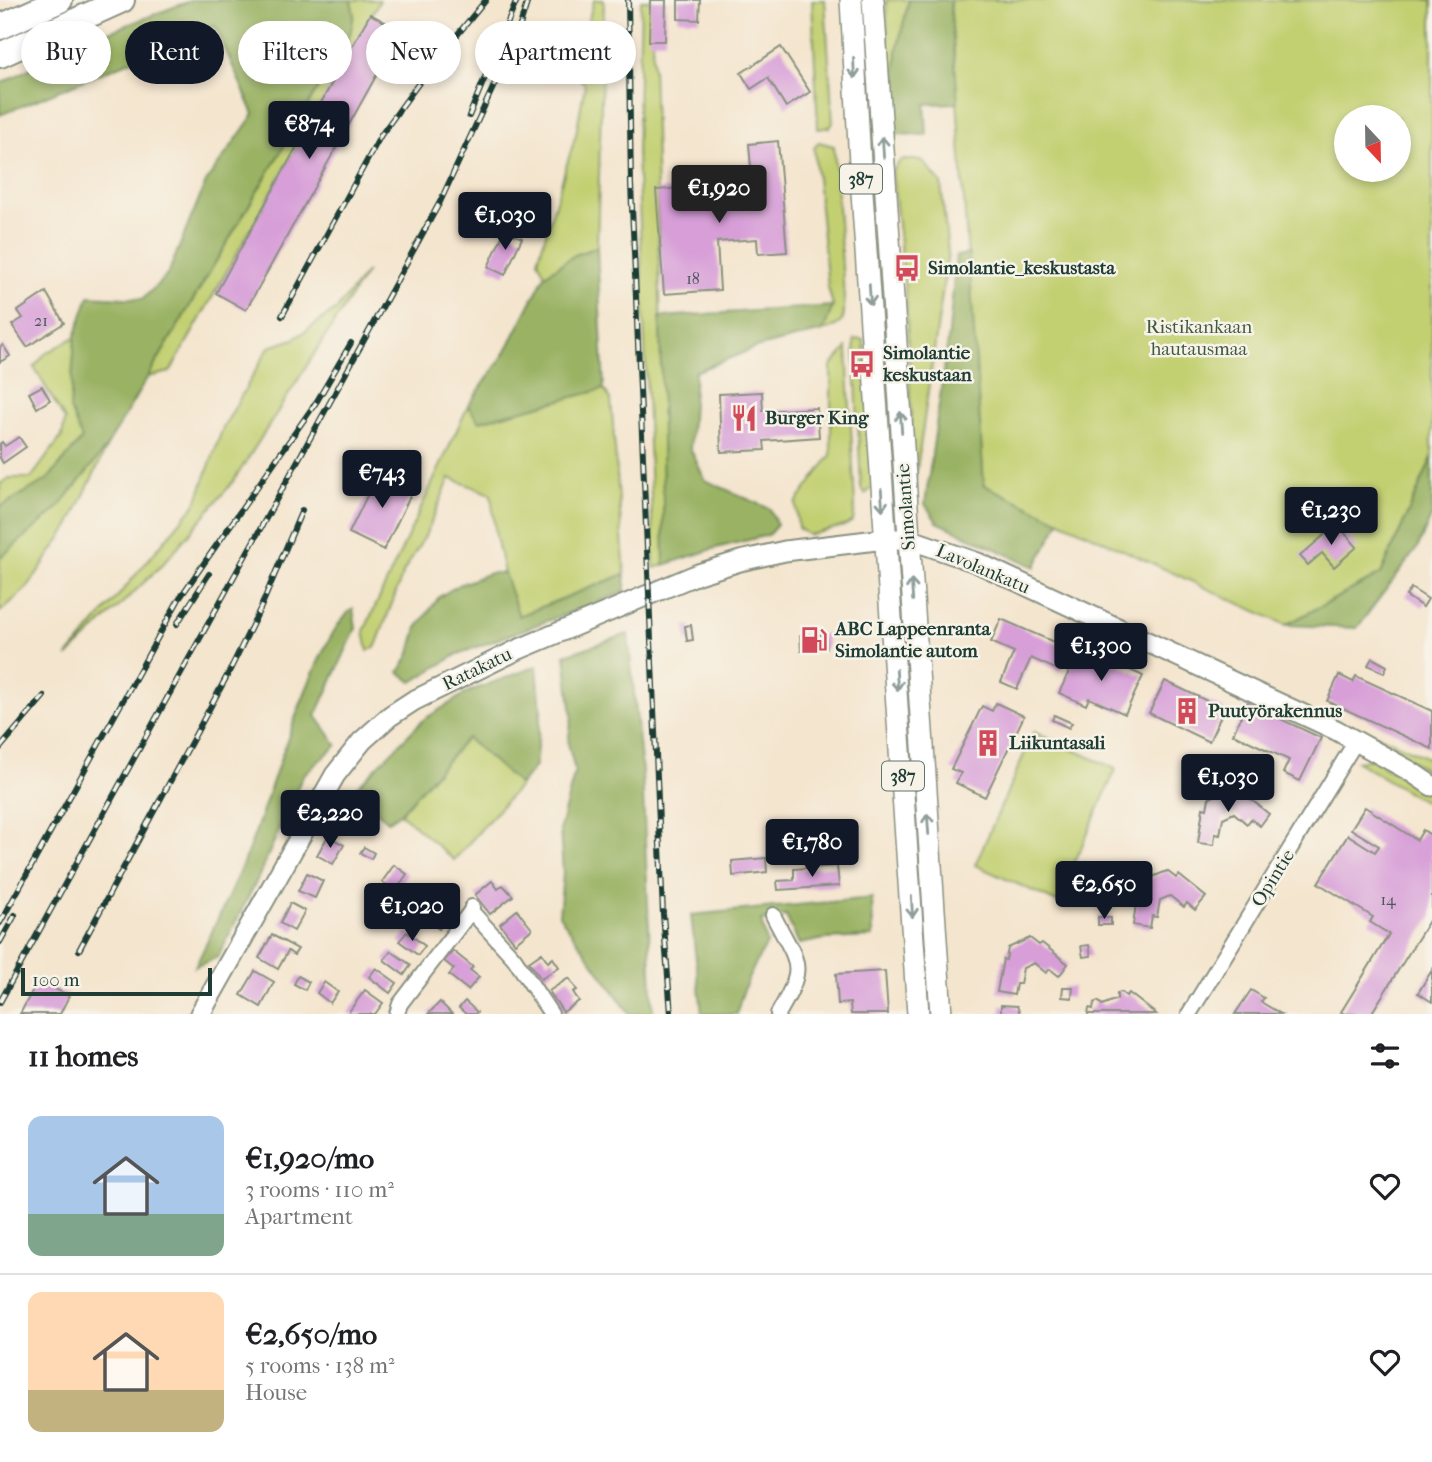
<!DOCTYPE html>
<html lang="en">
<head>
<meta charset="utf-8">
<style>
  :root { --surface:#fff; --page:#f6f6f6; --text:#202124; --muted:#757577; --line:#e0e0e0; --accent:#111827 }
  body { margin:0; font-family:"IM FELL French Canon",serif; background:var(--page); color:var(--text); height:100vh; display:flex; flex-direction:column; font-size:26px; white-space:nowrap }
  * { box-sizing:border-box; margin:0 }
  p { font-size:23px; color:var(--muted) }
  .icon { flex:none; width:38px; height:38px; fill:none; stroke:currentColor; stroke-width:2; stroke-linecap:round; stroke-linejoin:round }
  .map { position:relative; height:1014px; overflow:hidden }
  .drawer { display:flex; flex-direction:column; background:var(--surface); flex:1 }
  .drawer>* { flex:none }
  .guide { position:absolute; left:21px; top:21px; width:700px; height:63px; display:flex; gap:14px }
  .needle { width:46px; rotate:158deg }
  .tools { position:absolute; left:1334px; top:105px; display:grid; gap:14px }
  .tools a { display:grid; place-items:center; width:77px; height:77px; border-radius:50%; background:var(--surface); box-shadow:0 4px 10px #0003; font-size:35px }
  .scale { position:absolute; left:21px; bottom:18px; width:191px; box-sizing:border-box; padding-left:7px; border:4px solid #1f3d34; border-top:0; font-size:19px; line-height:24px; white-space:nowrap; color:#1f3d34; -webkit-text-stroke:5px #f7f3e8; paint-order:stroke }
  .price { position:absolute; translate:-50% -60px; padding:0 16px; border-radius:7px; background:var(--accent); color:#fff; font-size:23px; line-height:46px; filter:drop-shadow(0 2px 4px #0008) }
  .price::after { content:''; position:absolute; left:50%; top:42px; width:21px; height:16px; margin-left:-10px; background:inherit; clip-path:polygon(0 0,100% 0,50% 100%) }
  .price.selected { background:#222; color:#fff }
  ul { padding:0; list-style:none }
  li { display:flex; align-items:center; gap:21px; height:175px; padding:0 28px }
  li+li { border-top:2px solid var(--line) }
  li span { display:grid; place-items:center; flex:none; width:196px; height:140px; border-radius:14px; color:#555 }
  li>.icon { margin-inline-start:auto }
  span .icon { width:84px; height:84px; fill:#fffc; stroke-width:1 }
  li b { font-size:30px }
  h2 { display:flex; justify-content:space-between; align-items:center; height:84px; padding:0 28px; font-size:30px }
  .tag { padding:0 24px; border-radius:32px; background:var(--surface); box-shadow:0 4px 10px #0003; font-size:24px; line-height:63px }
  .tag.selected { background:var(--accent); color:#fff }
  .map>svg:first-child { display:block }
</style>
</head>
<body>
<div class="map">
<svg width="1432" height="1014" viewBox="0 0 1432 1014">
  <rect width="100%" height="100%" fill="#f7f3e8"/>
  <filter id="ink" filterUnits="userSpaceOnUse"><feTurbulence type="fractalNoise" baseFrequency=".0143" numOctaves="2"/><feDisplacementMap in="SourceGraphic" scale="14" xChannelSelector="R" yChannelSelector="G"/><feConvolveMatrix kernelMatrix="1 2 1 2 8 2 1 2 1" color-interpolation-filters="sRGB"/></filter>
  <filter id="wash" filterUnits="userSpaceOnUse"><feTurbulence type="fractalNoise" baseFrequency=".00686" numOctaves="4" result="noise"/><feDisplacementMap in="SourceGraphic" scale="28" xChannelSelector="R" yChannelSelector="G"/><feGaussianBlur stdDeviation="1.57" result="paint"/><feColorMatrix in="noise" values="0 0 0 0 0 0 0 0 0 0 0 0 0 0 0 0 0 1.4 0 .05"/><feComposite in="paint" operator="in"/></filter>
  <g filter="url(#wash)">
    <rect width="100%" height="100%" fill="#f4e5ce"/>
    <g fill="#c3d072" stroke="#718653" stroke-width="2" fill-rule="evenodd">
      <path d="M351 0H380L170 372 148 377 350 34 354 15Z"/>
      <path d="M594 0H604L597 247 575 255 545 275 538 260 576 134 585 84 574 73Z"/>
      <path d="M641 0H651L660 294 664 565 654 568 637 152Z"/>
      <path d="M812 0H825L833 123 830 127 818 129Z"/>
      <path d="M886 0H909L897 51 892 134Z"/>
      <path d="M950 0H1432V458L1381 574 1286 625 984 486ZM1346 117H1398V170H1346Z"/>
      <path d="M819 142 834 146 844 297C844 320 847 323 823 331L833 306 828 287 814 148Z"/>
      <path d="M871 155 876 156 889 365 881 344 868 157Z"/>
      <path d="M901 160H922L941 183 948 253 914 489 906 297 892 171Z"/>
      <path d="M367 271 233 482 163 564 67 657 196 503 222 430 269 347 294 339 337 309Z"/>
      <path d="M75 337 70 409 82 439 48 479 0 507V484L9 478H31L62 436 65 420 34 367 45 354Z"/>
      <path d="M854 339 864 340 874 486 865 494 861 488Z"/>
      <path d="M847 348 855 506 853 521 844 526 809 535 798 528 796 503 831 455V366Z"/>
      <path d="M604 389 611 400 625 574 518 616 504 573 496 536 491 494 450 478 425 536 404 571 376 646 368 651 364 631 468 406 480 421Z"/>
      <path d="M107 447 69 526 27 588 0 612V558L59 507Z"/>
      <path d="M1034 732 1116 769 1057 902 975 865Z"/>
      <path d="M1375 734 1432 760V774L1374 736Z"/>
      <path d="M467 738 520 785 454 860 400 813Z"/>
      <path d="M1371 759 1432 795V806L1357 762Z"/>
    </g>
    <g fill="#9ab264" stroke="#5c784c" stroke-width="2">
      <path d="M192 0H351L354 15 350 34 107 446 59 507 0 558V507L48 479 82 439 70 409 75 337 89 296 143 299 168 274 206 182 254 114 215 26 0 115V84L75 45Z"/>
      <path d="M909 0H950L958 103 925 104 927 135 892 134 897 51Z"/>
      <path d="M597 247 604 389 479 421 468 406 505 353 545 275 575 255Z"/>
      <path d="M969 254 984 485 1060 521 1035 567 937 522 925 504 949 333 956 256Z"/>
      <path d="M833 306 823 331 755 348 695 372 690 448 705 480 770 509 777 525 768 535 716 548 664 565 660 317Z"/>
      <path d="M1432 458V515L1418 547 1357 628 1286 625 1381 574Z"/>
      <path d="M490 573H504L519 616 625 574V592L458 654 412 682 399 672 409 656 417 628 439 597 459 585Z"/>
      <path d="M353 609 356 628 316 716 337 745 303 775 258 878 218 957 195 967C215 926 235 884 252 841 269 797 319 628 353 609Z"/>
      <path d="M628 634 642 772 653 1014H630L559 915 563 874 560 828 575 771 568 743 572 716 565 655Z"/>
      <path d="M537 666 541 712 535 766 520 785 467 738 400 813 388 821 353 791 423 720 468 692Z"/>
      <path d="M872 898 873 937 825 939 799 944 786 916 761 921 767 944C753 966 742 988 737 1014H702L691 915Z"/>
    </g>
    <g id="blocks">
      <g fill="#d79ed8">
        <path d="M650 0H666L665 41H649Z"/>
        <path d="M678 0H700L699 20 678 19Z"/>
        <path d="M370 14 401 31 246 310 216 293Z"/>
        <path d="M781 47 810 92 786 107 768 78 751 89 741 73Z"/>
        <path d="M778 141 787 252 758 254 757 239 717 242 720 290 664 294 656 190 712 186 714 206 754 203 749 144Z"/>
        <path d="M505 230 522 238 505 275 488 267Z"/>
        <path d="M46 292 64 323 27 347 12 325 23 318 18 311Z"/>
        <path d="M3 345 10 356 0 362V347Z"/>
        <path d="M42 386 50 400 37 408 29 393Z"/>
        <path d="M762 392 763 411 817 408 819 437 764 441 765 450 721 452 719 394Z"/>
        <path d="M19 437 26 447 3 463 0 458V444L2 442 5 446Z"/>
        <path d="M379 471 414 488 384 550 349 533Z"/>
        <path d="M1337 524 1357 547 1334 567 1322 553 1308 565 1300 556Z"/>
        <path d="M1411 588 1428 599 1423 607 1406 596Z"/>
        <path d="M1001 619 1070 649 1060 671 1031 658 1017 689 1001 682 1014 652 991 642Z"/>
        <path d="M691 625 693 640 687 641 685 626Z"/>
        <path d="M826 634 827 648 801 651 800 636Z"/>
        <path d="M1079 650 1105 663 1107 659 1143 676 1125 714 1089 698 1086 705 1059 693Z"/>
        <path d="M1372 658 1387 666 1384 673 1368 665Z"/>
        <path d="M1339 675 1353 682 1356 676 1432 711V749L1327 701Z"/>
        <path d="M1165 681 1224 709 1209 742 1149 713Z"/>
        <path d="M996 703 1024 716 985 797 956 783 961 773 951 769 982 706 992 711Z"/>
        <path d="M1247 703 1321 738 1300 781 1283 773 1289 760 1233 734Z"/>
        <path d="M1054 715 1072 723 1069 728 1052 720Z"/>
        <path d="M1231 789 1240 796 1243 793 1269 814 1260 826 1251 819 1247 824 1234 813 1223 818 1220 835 1215 834 1214 845 1198 843 1203 808 1207 809 1209 798Z"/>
        <path d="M1365 807 1417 840 1423 830 1432 836V916L1371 1014H1344L1341 1012 1389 934 1370 922 1373 917 1318 883 1348 835 1375 852 1379 846 1351 829Z"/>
        <path d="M328 836 344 845 333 864 317 855Z"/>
        <path d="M364 847 374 853 371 859 360 853Z"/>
        <path d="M766 858 767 872 733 876 732 861Z"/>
        <path d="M394 865 407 874 396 891 382 882Z"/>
        <path d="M837 866 839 886 778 890 777 881 794 880V869Z"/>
        <path d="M1167 871 1176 878 1179 875 1206 897 1195 910 1187 903 1184 907 1170 896 1160 900 1157 917 1152 916 1150 928 1133 925 1138 890 1143 891 1145 880Z"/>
        <path d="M307 873 323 881 315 898 298 891Z"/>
        <path d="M492 881 498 889 503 885 513 896 490 914 475 895Z"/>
        <path d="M404 897 419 909 409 921 394 909Z"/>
        <path d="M290 903 305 911 294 931 280 923Z"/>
        <path d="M437 904 450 914 439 929 425 919Z"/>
        <path d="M517 910 532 929 515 943 500 924Z"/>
        <path d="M1098 917 1111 918V925H1098Z"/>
        <path d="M407 932 425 946 418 955 399 941Z"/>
        <path d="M272 935 298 949 294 955 288 951 278 969 259 958Z"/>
        <path d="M1030 938 1039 945 1042 943 1068 964 1059 976 1050 969 1046 973 1034 963 1023 968 1020 984H1016L1014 995 997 992 1003 959 1006 960 1008 948Z"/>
        <path d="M1089 945 1091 956 1083 957 1081 946Z"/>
        <path d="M391 951 411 965 404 975 384 960Z"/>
        <path d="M453 951 473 967 470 970 479 977 468 990 449 975 454 969 444 961Z"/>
        <path d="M542 953 548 962 553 958 559 967 541 979 529 962Z"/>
        <path d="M376 968 397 983 390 993 369 977Z"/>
        <path d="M1432 970V1002L1418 993Z"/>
        <path d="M255 971 274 982 261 1007 241 995Z"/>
        <path d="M885 971 888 1014H851L850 1003 838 1004 836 974Z"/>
        <path d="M298 976 309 982 305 990 294 984Z"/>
        <path d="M569 978 577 990 573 992 579 1001 563 1012 549 991Z"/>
        <path d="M38 980 69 996 60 1014H20Z"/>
        <path d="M324 982 338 992 330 1003 317 993Z"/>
        <path d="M1063 987H1073L1072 998 1062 997Z"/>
        <path d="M365 990 383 1003 375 1014H349L348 1013Z"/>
        <path d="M1251 990 1264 998 1261 1002 1281 1014H1235Z"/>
        <path d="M1121 992 1126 996 1129 993 1156 1014H1088L1089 1008 1093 1009 1094 1003 1098 1001 1102 1005 1117 999V993Z"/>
        <path d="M465 1001 477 1012 475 1014H466L459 1008Z"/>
        <path d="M440 1002 452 1014H428Z"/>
        <path d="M1001 1005 1017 1006 1020 1014H1001Z"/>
      </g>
    </g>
  </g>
  <g filter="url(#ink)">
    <use href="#blocks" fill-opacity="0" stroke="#8a9181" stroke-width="2"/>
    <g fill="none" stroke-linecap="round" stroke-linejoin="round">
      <defs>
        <g id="street">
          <path d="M472 907 471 911 514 958 551 1014"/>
          <path d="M773 915C798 965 808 963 778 1014"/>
          <path d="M397 1014 400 1004 471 911"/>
          <path d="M1189 1014 1356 741"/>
        </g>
        <path id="secondary" d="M200 1014 335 775 362 741 390 716 413 701 517 650 698 574 740 561 785 551 885 539H909L978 563 1336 730 1410 771 1432 786"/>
        <g id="primary">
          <path d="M851 0 860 163 918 1014"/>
          <path d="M873 0 941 1014"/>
        </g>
        <g id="highway">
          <path d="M0 27 60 0"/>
          <path d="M0 55 122 0"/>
        </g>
      </defs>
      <use href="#street" stroke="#8a9181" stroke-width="18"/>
      <use href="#secondary" stroke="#8a9181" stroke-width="23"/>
      <use href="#primary" stroke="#8a9181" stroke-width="24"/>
      <use href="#highway" stroke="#8a9181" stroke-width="28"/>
      <use href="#street" stroke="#fff" stroke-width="14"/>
      <use href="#secondary" stroke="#fff" stroke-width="19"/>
      <use href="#primary" stroke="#fff" stroke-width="21"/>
      <use href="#highway" stroke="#fff" stroke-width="24"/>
      <defs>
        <g id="rail">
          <path d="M628 0 631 184 663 914 671 1014"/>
          <path d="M469 116 517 0"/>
          <path d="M282 316 381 135 429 69 486 0"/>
          <path d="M177 624 209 574"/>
          <path d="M0 748 44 696"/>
          <path d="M0 923 179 599 317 401 351 343"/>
          <path d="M0 942 15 915"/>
          <path d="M79 950 227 676 261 607 302 510"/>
          <path d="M0 1002 440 202 516 38 528 0"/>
        </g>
      </defs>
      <use href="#rail" stroke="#1f3d34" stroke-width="6"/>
      <use href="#rail" stroke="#f7f3e8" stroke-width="3.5" stroke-dasharray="10" stroke-linecap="butt"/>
    </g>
    <defs><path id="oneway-shaft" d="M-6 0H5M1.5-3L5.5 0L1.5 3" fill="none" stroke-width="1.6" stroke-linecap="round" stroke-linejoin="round" transform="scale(1.75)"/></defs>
    <g stroke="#8f9e9a">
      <use href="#oneway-shaft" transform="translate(854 68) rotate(87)"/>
      <use href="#oneway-shaft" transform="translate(883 147) rotate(-93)"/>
      <use href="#oneway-shaft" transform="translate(870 295) rotate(86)"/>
      <use href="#oneway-shaft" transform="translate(901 422) rotate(-94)"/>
      <use href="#oneway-shaft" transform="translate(882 500) rotate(86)"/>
      <use href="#oneway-shaft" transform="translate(912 590) rotate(-94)"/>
      <use href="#oneway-shaft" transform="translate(897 680) rotate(86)"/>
      <use href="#oneway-shaft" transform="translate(928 824) rotate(-94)"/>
      <use href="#oneway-shaft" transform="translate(912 907) rotate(87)"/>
    </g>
  </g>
  <defs>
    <symbol id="bus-bare" viewBox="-9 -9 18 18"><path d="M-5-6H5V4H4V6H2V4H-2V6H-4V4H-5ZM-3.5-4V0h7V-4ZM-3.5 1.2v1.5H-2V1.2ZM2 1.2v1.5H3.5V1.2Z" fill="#d1495b" stroke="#f7f3e8" stroke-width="2.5" paint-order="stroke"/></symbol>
    <symbol id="restaurant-bare" viewBox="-9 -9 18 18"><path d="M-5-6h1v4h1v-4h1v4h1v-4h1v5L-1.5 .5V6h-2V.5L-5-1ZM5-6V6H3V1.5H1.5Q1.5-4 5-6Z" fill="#d1495b" stroke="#f7f3e8" stroke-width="2.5" paint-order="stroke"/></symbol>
    <symbol id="fuel-bare" viewBox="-9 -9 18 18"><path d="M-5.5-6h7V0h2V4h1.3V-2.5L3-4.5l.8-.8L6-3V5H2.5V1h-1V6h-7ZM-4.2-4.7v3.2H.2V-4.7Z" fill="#d1495b" stroke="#f7f3e8" stroke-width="2.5" paint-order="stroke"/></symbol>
    <symbol id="building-bare" viewBox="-9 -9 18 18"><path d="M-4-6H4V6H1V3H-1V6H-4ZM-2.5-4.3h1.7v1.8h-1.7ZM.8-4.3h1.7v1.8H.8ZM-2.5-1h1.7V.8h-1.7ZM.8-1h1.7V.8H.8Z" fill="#d1495b" stroke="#f7f3e8" stroke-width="2.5" paint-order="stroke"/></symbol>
  </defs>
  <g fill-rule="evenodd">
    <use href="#bus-bare" x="888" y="249" width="38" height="38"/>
    <use href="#bus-bare" x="843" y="345" width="38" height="38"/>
    <use href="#restaurant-bare" x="725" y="399" width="38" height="38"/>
    <use href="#fuel-bare" x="795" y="621" width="38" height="38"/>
    <use href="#building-bare" x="1168" y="692" width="38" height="38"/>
    <use href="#building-bare" x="969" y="724" width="38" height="38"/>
  </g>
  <g text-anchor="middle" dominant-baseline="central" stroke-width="5" stroke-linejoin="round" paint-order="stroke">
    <g font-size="16" fill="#4d555d">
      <text x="693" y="278">18</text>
      <text x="41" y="320">21</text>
      <text x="1388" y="899">14</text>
    </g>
    <g fill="#f7f3e8" stroke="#60746a" stroke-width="2">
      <rect x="840" y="164.5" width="42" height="29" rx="5"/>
      <rect x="882" y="761.5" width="42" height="29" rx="5"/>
    </g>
    <g font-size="18" font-weight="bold" fill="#1f3d34">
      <text x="861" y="179">387</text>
      <text x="903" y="776">387</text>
    </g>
    <g font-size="19" font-weight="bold" fill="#1f3d34" stroke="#f7f3e8" text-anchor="start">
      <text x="928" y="268">Simolantie_keskustasta</text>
      <text x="883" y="353">Simolantie<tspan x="883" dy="22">keskustaan</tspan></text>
      <text x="765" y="418">Burger King</text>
      <text x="835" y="629">ABC Lappeenranta<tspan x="835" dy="22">Simolantie autom</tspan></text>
      <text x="1208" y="711">Puutyörakennus</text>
      <text x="1009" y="743">Liikuntasali</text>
    </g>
    <g font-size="19" fill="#405a40" stroke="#f7f3e8">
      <text x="1199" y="327">Ristikankaan<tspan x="1199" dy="22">hautausmaa</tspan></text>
    </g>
    <g font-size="19" fill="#1f3d34" stroke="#f7f3e8">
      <text transform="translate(906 507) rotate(-94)">Simolantie</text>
      <text transform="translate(983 569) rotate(23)">Lavolankatu</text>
      <text transform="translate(477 669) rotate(-26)">Ratakatu</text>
      <text transform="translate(1273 878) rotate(-58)">Opintie</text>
    </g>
  </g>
</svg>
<div class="tools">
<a><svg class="needle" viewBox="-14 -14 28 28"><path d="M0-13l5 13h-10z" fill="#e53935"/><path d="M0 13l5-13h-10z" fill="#757577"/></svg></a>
</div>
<div class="scale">100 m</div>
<b class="price" style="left:309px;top:161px">€874</b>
<b class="price selected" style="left:719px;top:225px">€1,920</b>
<b class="price" style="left:505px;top:252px">€1,030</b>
<b class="price" style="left:382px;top:510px">€743</b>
<b class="price" style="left:1331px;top:547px">€1,230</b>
<b class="price" style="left:1101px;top:683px">€1,300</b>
<b class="price" style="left:1228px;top:814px">€1,030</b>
<b class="price" style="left:330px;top:850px">€2,220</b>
<b class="price" style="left:812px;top:879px">€1,780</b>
<b class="price" style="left:1104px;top:921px">€2,650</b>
<b class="price" style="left:412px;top:943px">€1,020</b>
<div class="guide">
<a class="tag">Buy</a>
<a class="tag selected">Rent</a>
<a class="tag">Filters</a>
<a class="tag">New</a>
<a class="tag">Apartment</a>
</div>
</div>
<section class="drawer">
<h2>11 homes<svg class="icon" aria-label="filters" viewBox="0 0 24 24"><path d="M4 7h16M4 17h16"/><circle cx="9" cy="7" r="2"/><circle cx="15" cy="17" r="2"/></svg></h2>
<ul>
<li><span style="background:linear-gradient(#a9c7e8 70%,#7fa58c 0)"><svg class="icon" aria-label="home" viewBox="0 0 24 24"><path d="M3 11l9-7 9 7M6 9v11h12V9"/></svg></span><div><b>€1,920/mo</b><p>3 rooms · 110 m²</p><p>Apartment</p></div><svg class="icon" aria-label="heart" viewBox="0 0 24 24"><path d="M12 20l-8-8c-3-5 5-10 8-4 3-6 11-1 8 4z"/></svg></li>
<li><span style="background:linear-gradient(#ffd9b3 70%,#c2b280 0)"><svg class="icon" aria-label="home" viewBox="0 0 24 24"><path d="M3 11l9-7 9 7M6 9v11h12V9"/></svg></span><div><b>€2,650/mo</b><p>5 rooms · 138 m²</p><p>House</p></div><svg class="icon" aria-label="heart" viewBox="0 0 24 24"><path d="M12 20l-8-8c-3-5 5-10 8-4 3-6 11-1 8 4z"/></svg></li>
</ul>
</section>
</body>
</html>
